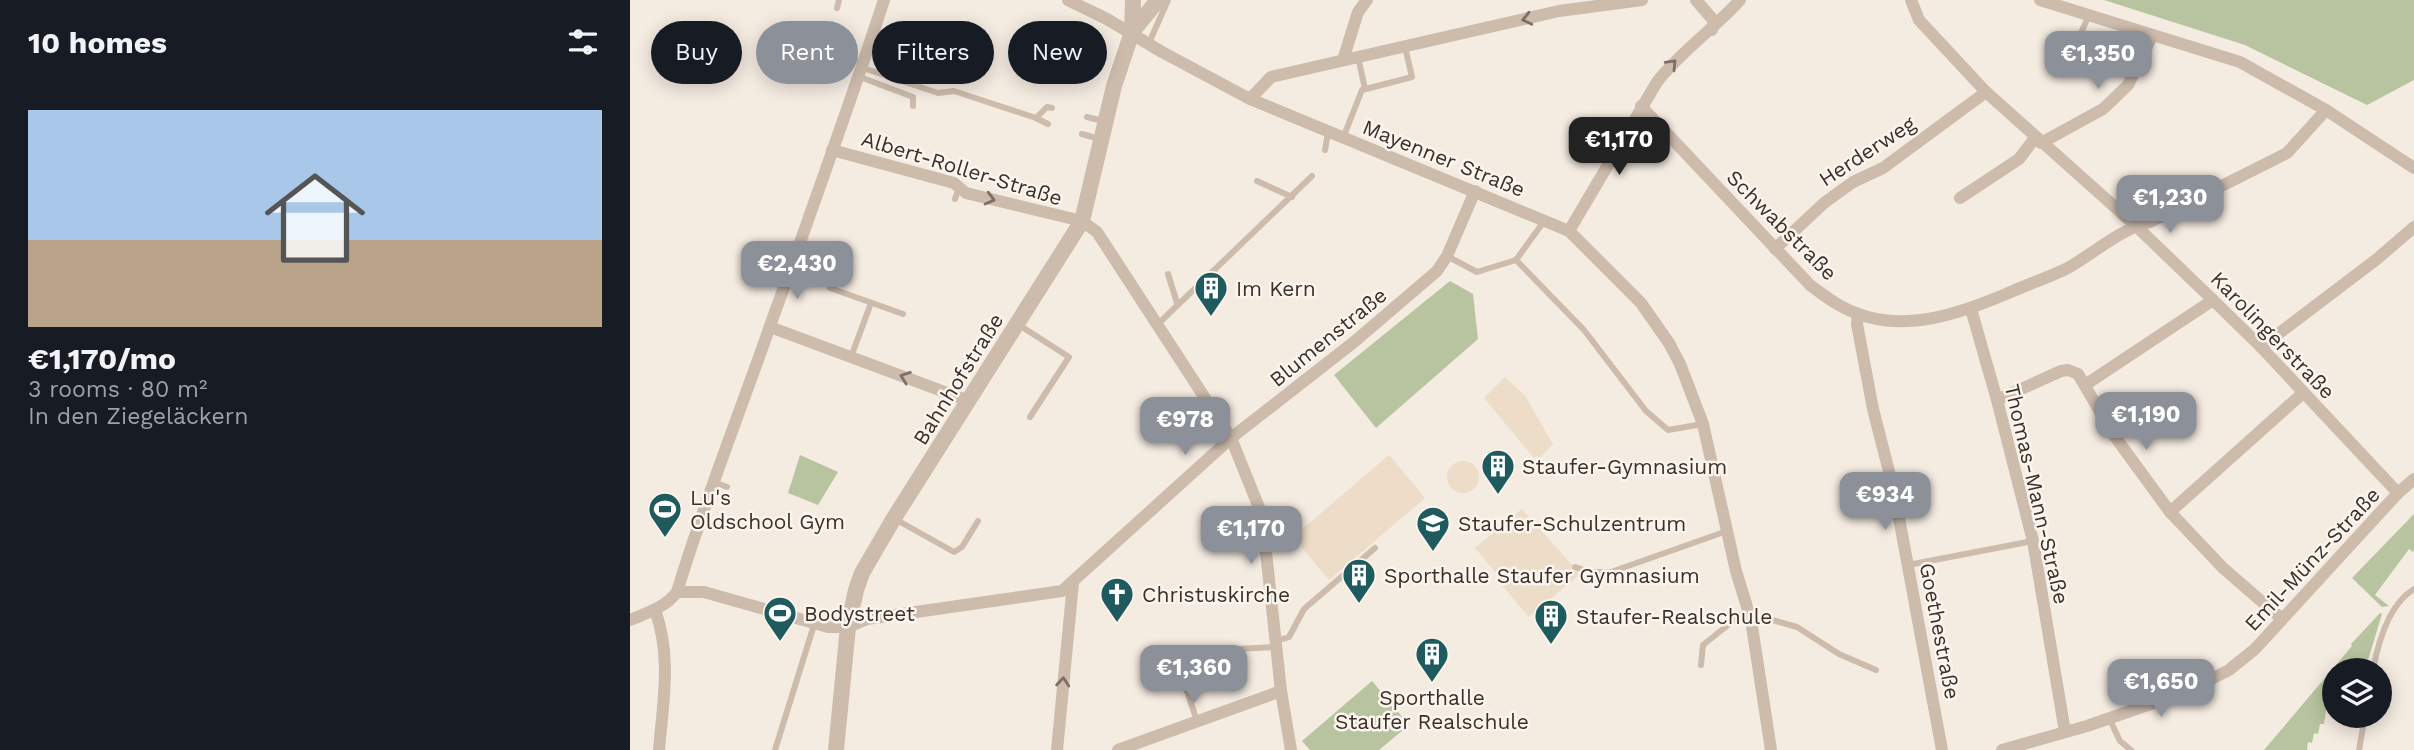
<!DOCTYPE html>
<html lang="en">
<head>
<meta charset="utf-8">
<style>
  :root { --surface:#171b24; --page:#242831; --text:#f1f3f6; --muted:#9ea1a6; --line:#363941; --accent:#8c9099 }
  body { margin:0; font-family:"Work Sans",sans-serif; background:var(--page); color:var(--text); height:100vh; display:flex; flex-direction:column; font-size:26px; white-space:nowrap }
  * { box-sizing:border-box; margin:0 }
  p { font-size:23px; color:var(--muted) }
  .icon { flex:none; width:38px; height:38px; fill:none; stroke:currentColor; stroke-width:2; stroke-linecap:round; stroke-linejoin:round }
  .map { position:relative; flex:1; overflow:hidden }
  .sheet { display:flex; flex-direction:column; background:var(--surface); width:630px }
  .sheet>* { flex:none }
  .banner { position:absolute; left:21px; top:21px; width:665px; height:63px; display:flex; gap:14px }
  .controls { position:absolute; left:1692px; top:658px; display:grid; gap:14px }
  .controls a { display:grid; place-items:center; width:70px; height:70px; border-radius:50%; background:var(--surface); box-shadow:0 4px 18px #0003; font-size:35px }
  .price { position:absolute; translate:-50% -60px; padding:0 16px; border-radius:14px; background:var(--accent); color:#fff; font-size:23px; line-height:46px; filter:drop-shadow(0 2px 4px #0008) }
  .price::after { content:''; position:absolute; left:50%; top:42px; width:21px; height:16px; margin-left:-10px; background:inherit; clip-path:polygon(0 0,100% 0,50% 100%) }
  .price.on { background:#222; color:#fff }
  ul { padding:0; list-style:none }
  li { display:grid; align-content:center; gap:14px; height:371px; padding:0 28px }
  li+li { border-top:2px solid var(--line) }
  li span { display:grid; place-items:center; height:217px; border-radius:0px; color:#555 }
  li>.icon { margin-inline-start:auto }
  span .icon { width:126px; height:126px; fill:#fffc; stroke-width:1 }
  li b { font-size:30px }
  h2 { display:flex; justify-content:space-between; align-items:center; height:84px; padding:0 28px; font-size:30px }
  .tag { padding:0 24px; border-radius:32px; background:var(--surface); box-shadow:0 4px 18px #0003; font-size:24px; line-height:63px }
  .tag.on { background:var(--accent); color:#fff }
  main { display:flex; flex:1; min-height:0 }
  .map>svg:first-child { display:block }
</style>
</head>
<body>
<main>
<section class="sheet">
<h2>10 homes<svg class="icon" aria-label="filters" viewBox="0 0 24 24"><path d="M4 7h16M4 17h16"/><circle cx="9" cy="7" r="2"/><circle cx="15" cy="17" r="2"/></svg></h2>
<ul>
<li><span style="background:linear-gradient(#a9c7e8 60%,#b9a48a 0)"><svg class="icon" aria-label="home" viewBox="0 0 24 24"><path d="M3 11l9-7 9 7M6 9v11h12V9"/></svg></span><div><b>€1,170/mo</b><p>3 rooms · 80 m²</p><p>In den Ziegeläckern</p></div></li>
</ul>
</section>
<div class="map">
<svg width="1784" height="750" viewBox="0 0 1784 750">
  <rect width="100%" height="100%" fill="#f4ebe1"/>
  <g fill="#b8c4a0">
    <path d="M1474 0H1784V80L1737 105 1615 45Z"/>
    <path d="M820 281 843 294 848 339 746 428 704 375Z"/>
    <path d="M170 455 208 472 188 505 158 493Z"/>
    <path d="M1784 514V550L1783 552 1779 549 1745 595 1759 606 1752 607 1722 578Z"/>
    <path d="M1750 613 1752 614 1735 670H1704V706L1697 705 1694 724H1690L1688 734 1684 733 1682 743 1678 742 1677 750H1634L1722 646 1721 644Z"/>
    <path d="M742 681 779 725 749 750H680L672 741Z"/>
  </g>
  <g fill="#ecdcc8">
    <path d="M875 377 895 396 923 444 909 458 907 456 904 458 854 398Z"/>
    <path d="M759 455 795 498 699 580 663 537Z"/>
    <circle cx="833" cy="477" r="16"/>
    <path d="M892 509 950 574 899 617 872 585 874 582 845 548Z"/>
  </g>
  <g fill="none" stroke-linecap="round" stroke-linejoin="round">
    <g stroke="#cdbbac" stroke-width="6">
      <path d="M207 8 209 0"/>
      <path d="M519 43 538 0"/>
      <path d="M214 55 232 63"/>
      <path d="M728 57 735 89"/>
      <path d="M233 68 308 93 324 91 406 118 418 124"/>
      <path d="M1426 74 1440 58 1459 15"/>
      <path d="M230 77 283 97V106"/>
      <path d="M457 117 473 121"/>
      <path d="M406 118 417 107 422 108"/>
      <path d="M452 134 469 139"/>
      <path d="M713 138 732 90 782 77 775 47"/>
      <path d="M695 150 698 132"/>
      <path d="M627 181 662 197"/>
      <path d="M325 199 329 187"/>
      <path d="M817 256 847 272 886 260 915 220"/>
      <path d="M886 260 954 330 1016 411 1038 430 1073 424"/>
      <path d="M538 274 547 303"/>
      <path d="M200 288 273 314"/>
      <path d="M528 324 682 176"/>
      <path d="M389 325 439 357 400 417"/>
      <path d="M221 357 241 303"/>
      <path d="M84 482 97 487"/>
      <path d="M265 519 324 552 332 547 348 521"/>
      <path d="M1278 565 1403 541"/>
      <path d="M945 567 960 572H981L1097 531"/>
      <path d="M1121 620H1142L1167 627 1209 654 1246 670"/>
      <path d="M646 641 659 637 674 609 745 548"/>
      <path d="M586 654 607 649 646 647"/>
      <path d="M1071 665 1073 645 1118 609"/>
      <path d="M1743 670C1748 643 1759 604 1784 589"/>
      <path d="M555 685 567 721"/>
      <path d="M1479 718 1490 741 1501 750"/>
      <path d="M145 750 184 625"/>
      <path d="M1729 750 1735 716"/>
    </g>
    <g stroke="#cdbbac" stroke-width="12">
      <path d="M438 0 477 19 532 52 620 99 939 231 1011 303 1039 343 1050 364 1073 424 1106 571 1121 620 1141 750"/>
      <path d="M1066 0 1084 21 1082 30"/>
      <path d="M1281 0 1289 20 1356 92 1505 225 1583 300 1631 347 1768 493"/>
      <path d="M1410 0 1610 62 1696 110 1784 168"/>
      <path d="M713 60 728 12 737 0"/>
      <path d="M620 99 641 77 929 11 1012 0"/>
      <path d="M1011 106 1180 285C1195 296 1209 307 1226 313 1275 333 1331 313 1376 294 1396 285 1417 278 1436 269 1463 254 1490 229 1520 222L1657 153 1696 110"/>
      <path d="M1411 143 1473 109 1498 85 1522 36"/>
      <path d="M202 150 324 183 336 193 452 221 467 232 601 438 632 515 651 691 661 750"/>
      <path d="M1330 198 1389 159 1405 138"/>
      <path d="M939 231 1027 82C1051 51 1084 29 1110 0"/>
      <path d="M1145 249 1194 203 1223 182 1253 168 1356 92"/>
      <path d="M1341 309 1367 400 1403 541 1435 732"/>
      <path d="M1228 314 1227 324 1243 409 1264 491 1312 750"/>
      <path d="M140 327 339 401"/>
      <path d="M1631 347 1747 259 1784 227"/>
      <path d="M1455 385 1583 300"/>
      <path d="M1367 400 1431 371 1438 370 1448 374 1483 434 1540 512 1593 568 1652 619"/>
      <path d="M1540 512 1673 393"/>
      <path d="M47 592H74L198 627H218L237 619 432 591 601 438 724 342 807 271 817 256 845 191"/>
      <path d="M25 610C42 657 33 701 29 750"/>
      <path d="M0 620C17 613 36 607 47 592 74 502 109 415 140 326 179 218 218 109 254 0"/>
      <path d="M427 750 443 583"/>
      <path d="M488 750 651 691"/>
      <path d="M1372 750 1457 726 1558 691 1599 670 1625 649 1768 493 1784 479"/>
    </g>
    <g stroke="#cdbbac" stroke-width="16">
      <path d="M502 32 528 0"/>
      <path d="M206 750 218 627 226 590 232 573 264 518 452 221 484 86 502 32 503 0"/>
    </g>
  </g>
  <defs><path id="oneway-chevron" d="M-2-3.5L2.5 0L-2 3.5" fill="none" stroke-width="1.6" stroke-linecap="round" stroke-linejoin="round" transform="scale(1.75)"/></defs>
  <g stroke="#7d6f65">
    <use href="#oneway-chevron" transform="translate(897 19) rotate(167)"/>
    <use href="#oneway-chevron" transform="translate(1042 64) rotate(-46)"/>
    <use href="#oneway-chevron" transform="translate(360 199) rotate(15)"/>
    <use href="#oneway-chevron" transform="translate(275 377) rotate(-160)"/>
    <use href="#oneway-chevron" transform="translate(433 682) rotate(-85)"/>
  </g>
  <defs>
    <symbol id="building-pin" viewBox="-11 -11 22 30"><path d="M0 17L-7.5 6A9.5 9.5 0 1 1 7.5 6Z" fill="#1f5a5e" stroke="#fbf5ee"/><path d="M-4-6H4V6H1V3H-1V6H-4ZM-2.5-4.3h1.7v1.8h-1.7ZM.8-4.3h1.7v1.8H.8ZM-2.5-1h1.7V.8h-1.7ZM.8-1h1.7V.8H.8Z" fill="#fff"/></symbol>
    <symbol id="stadium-pin" viewBox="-11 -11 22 30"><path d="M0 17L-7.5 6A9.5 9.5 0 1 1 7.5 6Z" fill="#1f5a5e" stroke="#fbf5ee"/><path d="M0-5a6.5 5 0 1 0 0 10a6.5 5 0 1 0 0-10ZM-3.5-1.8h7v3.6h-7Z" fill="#fff"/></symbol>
    <symbol id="school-pin" viewBox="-11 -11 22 30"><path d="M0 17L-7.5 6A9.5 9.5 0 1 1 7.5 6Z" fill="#1f5a5e" stroke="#fbf5ee"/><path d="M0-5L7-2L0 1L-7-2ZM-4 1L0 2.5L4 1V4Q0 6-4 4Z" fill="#fff"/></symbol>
    <symbol id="church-pin" viewBox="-11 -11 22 30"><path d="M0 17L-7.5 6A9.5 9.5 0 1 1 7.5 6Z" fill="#1f5a5e" stroke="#fbf5ee"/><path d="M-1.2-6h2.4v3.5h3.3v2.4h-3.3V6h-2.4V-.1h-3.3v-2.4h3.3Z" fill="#fff"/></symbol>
  </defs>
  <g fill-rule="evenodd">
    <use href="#building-pin" x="562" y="269" width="38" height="52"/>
    <use href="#building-pin" x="849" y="447" width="38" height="52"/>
    <use href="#stadium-pin" x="16" y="490" width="38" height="52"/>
    <use href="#school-pin" x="784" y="504" width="38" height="52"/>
    <use href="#building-pin" x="710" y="556" width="38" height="52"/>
    <use href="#church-pin" x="468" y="575" width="38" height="52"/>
    <use href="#stadium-pin" x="131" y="594" width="38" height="52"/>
    <use href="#building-pin" x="902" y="597" width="38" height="52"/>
    <use href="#building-pin" x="783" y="635" width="38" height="52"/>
  </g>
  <g text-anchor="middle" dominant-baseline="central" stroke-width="5" stroke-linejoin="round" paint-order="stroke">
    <g font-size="21" fill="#3b302b" stroke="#fbf5ee">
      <text transform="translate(1237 151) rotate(-33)">Herderweg</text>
      <text transform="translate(814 158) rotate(22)">Mayenner Straße</text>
      <text transform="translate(332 168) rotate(17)">Albert-Roller-Straße</text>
      <text transform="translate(1152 225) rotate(45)">Schwabstraße</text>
      <text transform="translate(1643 335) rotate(46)">Karolingerstraße</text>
      <text transform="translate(698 337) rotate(-39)">Blumenstraße</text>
      <text transform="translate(328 379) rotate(-58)">Bahnhofstraße</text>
      <text transform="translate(1407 494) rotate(77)">Thomas-Mann-Straße</text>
      <text transform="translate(1682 559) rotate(-47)">Emil-Münz-Straße</text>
      <text transform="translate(1310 631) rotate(79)">Goethestraße</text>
    </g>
    <g font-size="21" fill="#3b302b" stroke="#fbf5ee" text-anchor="start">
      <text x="606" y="288">Im Kern</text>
      <text x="892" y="466">Staufer-Gymnasium</text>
      <text x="60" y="497">Lu's<tspan x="60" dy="24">Oldschool Gym</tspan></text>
      <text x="828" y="523">Staufer-Schulzentrum</text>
      <text x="754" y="575">Sporthalle Staufer Gymnasium</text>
      <text x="512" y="594">Christuskirche</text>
      <text x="174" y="613">Bodystreet</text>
      <text x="946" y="616">Staufer-Realschule</text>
      <text x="802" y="697" text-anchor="middle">Sporthalle<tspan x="802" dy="24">Staufer Realschule</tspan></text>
    </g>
  </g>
</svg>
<div class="controls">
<a><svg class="icon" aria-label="layers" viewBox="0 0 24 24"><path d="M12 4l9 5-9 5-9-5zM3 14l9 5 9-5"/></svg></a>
</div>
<b class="price" style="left:1468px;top:91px">€1,350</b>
<b class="price on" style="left:989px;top:177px">€1,170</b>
<b class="price" style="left:1540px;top:235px">€1,230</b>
<b class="price" style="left:167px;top:301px">€2,430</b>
<b class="price" style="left:1516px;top:452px">€1,190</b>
<b class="price" style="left:555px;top:457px">€978</b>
<b class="price" style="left:1255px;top:532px">€934</b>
<b class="price" style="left:621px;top:566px">€1,170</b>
<b class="price" style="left:564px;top:705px">€1,360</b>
<b class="price" style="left:1531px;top:719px">€1,650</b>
<div class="banner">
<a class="tag">Buy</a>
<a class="tag on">Rent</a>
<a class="tag">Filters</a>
<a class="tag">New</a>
</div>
</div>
</main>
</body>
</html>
